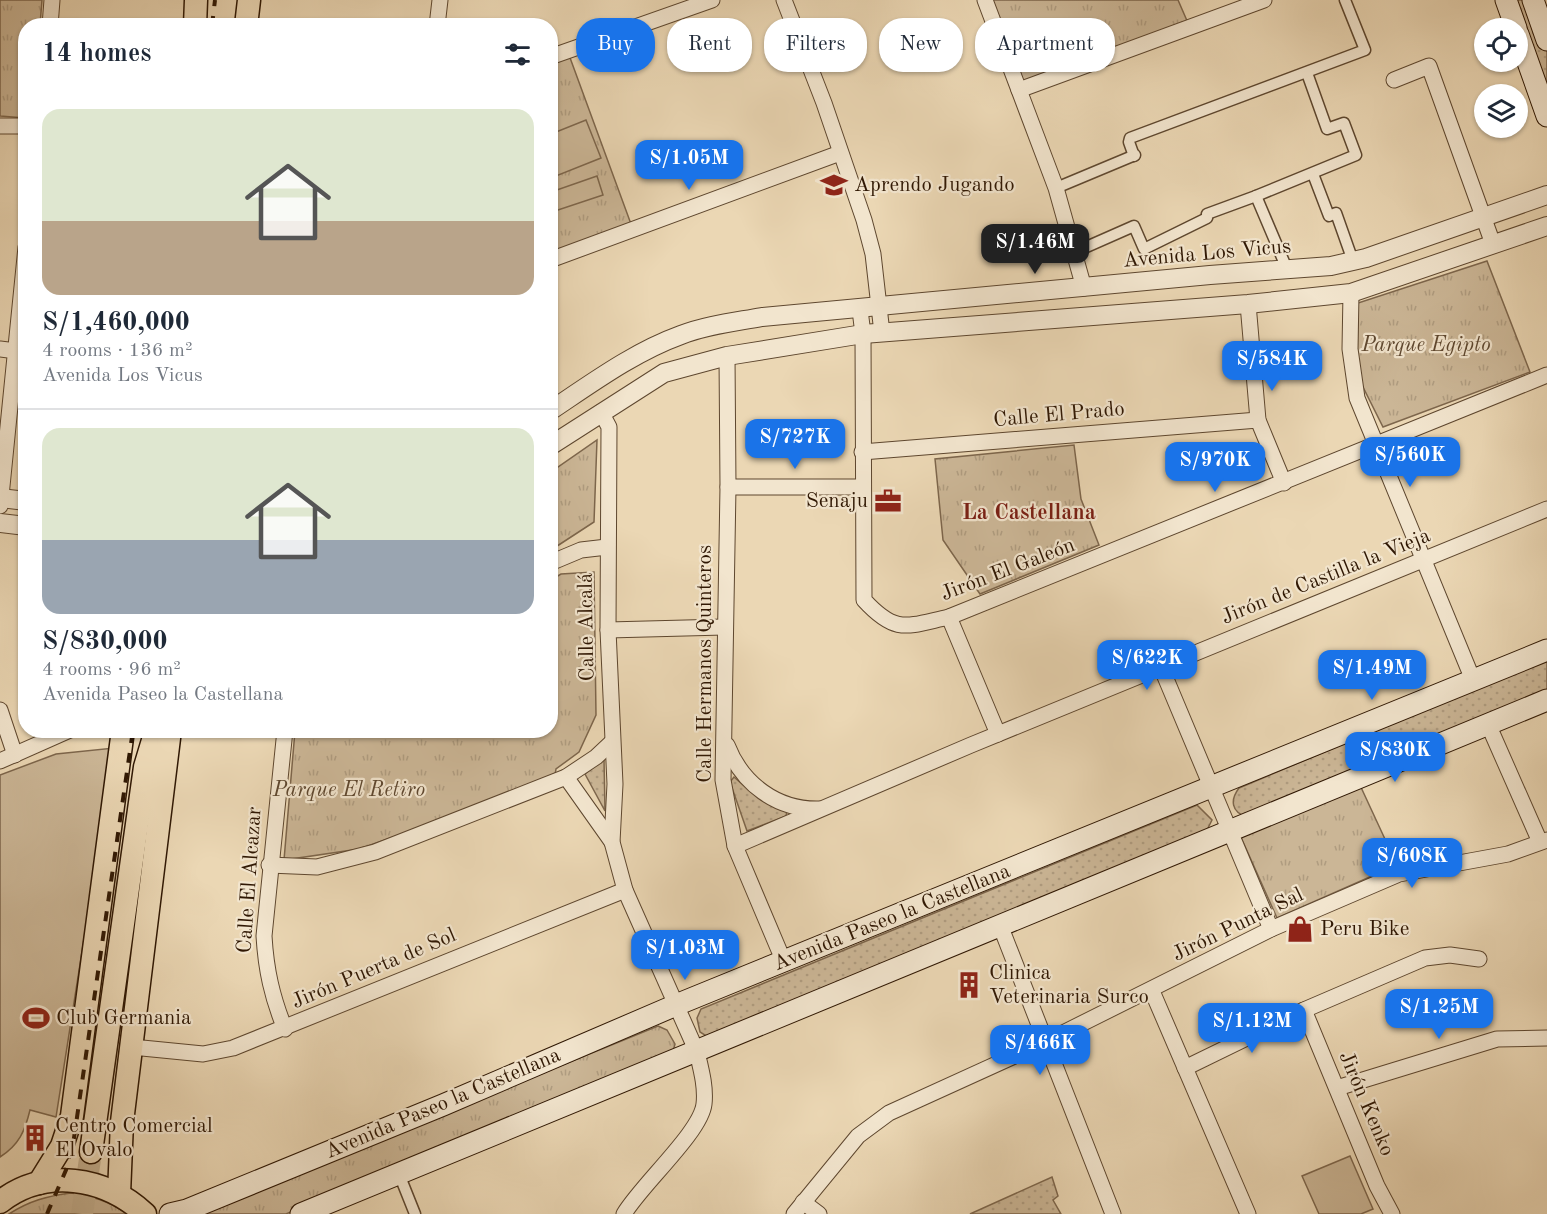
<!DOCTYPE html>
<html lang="en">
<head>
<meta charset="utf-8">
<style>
  :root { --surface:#fff; --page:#f2f2f3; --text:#1f2937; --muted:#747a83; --line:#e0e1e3; --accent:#1a73e8 }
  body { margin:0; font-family:"Old Standard TT",serif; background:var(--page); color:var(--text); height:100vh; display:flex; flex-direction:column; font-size:22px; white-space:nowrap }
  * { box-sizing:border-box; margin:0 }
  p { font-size:20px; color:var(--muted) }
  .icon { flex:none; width:33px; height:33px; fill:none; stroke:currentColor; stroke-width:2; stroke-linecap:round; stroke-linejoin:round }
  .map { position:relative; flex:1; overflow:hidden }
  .details { position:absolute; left:18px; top:18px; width:540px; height:720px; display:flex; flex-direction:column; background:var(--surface); border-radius:24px; box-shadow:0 2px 4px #0004 }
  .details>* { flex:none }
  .top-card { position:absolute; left:576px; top:18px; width:570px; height:54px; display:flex; gap:12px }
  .fabs { position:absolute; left:1474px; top:18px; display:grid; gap:12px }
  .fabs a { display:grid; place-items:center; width:54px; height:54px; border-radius:50%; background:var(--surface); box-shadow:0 2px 4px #0004; font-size:30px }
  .price { position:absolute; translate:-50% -51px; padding:0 14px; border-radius:12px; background:var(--accent); color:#fff; font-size:20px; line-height:39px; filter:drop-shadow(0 2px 3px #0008) }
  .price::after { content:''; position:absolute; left:50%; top:36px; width:18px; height:14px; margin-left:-9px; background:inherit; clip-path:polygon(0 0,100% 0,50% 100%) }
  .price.active { background:#222; color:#fff }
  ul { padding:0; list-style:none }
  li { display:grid; align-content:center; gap:12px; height:318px; padding:0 24px }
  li+li { border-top:2px solid var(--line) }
  li span { display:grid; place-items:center; height:186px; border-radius:18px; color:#555 }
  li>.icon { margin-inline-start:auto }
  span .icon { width:108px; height:108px; fill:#fffc; stroke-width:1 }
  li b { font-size:26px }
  h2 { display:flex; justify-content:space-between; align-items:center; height:72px; padding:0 24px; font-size:26px }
  .tag { padding:0 21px; border-radius:24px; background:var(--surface); box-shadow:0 2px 4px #0004; font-size:21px; line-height:54px }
  .tag.active { background:var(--accent); color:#fff }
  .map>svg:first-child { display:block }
</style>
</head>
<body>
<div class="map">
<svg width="1547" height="1214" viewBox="0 0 1547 1214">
  <defs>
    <pattern id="grass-dots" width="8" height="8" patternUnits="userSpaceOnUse" patternTransform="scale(1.5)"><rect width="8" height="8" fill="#cbb696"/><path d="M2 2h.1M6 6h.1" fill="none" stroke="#af9c80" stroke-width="1.8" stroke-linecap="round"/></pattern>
    <pattern id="park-tufts" width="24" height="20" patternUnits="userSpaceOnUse" patternTransform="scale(1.5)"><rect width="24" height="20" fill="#cbb696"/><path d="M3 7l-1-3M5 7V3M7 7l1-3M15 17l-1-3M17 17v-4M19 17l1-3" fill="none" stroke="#af9c80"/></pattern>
  </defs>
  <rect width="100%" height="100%" fill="#ebd7b4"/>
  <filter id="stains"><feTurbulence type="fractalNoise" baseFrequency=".00333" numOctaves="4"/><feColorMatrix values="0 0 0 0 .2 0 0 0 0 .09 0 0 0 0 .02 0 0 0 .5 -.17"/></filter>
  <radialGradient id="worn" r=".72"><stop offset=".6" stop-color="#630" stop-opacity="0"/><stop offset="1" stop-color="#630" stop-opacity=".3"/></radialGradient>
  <g fill="url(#grass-dots)" stroke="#7d664c" stroke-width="1.5">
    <path d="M1510 0H1529L1547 51V101Z"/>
    <path d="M1547 658V694L1247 817C1231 812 1230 800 1239 788Z"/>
    <path d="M604 759 605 811 585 774Z"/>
    <path d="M734 777 751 792 787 811 786 816 747 831 730 782Z"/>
    <path d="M1197 805 1212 820 1205 834 711 1039 700 1032 697 1018 701 1009Z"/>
    <path d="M1052 1177 1058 1196 1053 1200 1061 1214H970Z"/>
  </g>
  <g fill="url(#park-tufts)" stroke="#7d664c" stroke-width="1.5">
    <path d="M0 0H42L40 25 26 26 25 118 0 116Z"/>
    <path d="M991 0H1178L1188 23 1023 85Z"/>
    <path d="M569 55 631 224 551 253V62Z"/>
    <path d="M1487 261 1530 372 1383 427 1357 375 1358 303Z"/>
    <path d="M597 440 594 522 551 550V472Z"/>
    <path d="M1074 445 1081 499 1099 545 980 594 943 540 935 459Z"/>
    <path d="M594 572 596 715 579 752 556 769 554 781 359 849 284 860 295 731 550 730 551 580 561 574Z"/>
    <path d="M1359 783 1397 865 1277 918 1240 835Z"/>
    <path d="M658 1026 667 1030 675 1044 672 1055 286 1214H198Z"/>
    <path d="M71 1193C92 1196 109 1201 127 1214H9C29 1201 47 1196 71 1193Z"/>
  </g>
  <g fill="#cbb696" stroke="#7d664c" stroke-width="1.5">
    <path d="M586 120 601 158 551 178V134Z"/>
    <path d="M597 176 603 195 552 212 551 192Z"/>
    <path d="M114 748 56 1117 30 1110C25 1131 19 1145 0 1157V775L56 754Z"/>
    <path d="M1350 1156 1373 1209 1361 1214H1319L1302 1176Z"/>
  </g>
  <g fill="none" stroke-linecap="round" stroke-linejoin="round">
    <path stroke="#c5b191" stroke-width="22" stroke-dasharray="22 11" stroke-linecap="butt" d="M82 1214 91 1152"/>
    <defs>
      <g id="pedestrian">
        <path d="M1134 156 1129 142 1130 138 1365 50 1345 0"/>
        <path d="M1313 174 1329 216 1336 213 1353 261"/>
        <path d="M1056 188 1135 155"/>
        <path d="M1256 196 1356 155 1344 123 1327 129 1307 73"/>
        <path d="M1207 214 1256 196 1287 269"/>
        <path d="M1075 252 1134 226 1144 249 1207 218"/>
        <path d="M399 1174 415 1214"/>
      </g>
      <g id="minor">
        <path d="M784 0 824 103 864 220 873 254 882 333"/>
        <path d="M985 0 1056 188 1084 288"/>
        <path d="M50 26 52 0"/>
        <path d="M437 26 440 0"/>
        <path d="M550 57 712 0"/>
        <path d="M1394 80 1429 66 1493 244"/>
        <path d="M1019 90 1264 0"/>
        <path d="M0 126H26"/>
        <path d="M550 260 840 153"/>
        <path d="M1351 293 1350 349 1357 398 1473 680"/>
        <path d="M1248 304 1258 420 1284 483"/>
        <path d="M860 310 863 334 864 600C896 635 907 626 949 617L1547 375"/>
        <path d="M0 349 16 351"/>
        <path d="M727 356 728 487 723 780 735 846 784 962"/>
        <path d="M601 412 609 427 608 630 615 784 612 842 625 890 697 1052C701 1069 706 1087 704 1104 701 1132 641 1185 624 1214"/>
        <path d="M862 452 1258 420"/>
        <path d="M728 487H863"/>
        <path d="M0 506 26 247"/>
        <path d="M550 563 581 550 607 547"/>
        <path d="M949 617 998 734"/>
        <path d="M608 630 724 627"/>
        <path d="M1161 667 1271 929"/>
        <path d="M0 710 15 755"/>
        <path d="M1488 724 1540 842"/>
        <path d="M727 745C742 784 777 810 819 809"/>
        <path d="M0 761 70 730"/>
        <path d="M566 777 612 842"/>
        <path d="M735 846 971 745 1547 509"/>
        <path d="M269 865 317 867 375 852 566 777 596 757 612 742"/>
        <path d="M1000 925 1113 1214"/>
        <path d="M1152 991 1248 1214"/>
        <path d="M1304 1010 1377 1186 1392 1214"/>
        <path d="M285 1029C272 997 266 970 264 936L285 730"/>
        <path d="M132 1047 203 1054 233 1048 625 890"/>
        <path d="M1185 1068 1304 1010 1425 958 1450 955 1479 959"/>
        <path d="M1337 1088 1497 1039 1547 1038"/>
        <path d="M803 1202 819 1214"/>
        <path d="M794 1214 858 1136 889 1113 1045 1042 1271 929 1399 874 1508 854 1547 840"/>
      </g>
      <g id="tertiary">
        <path d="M550 411C592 383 634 352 681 335 707 325 735 322 762 317L1210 275 1331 266 1366 258 1547 195"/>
        <path d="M550 446 664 373 727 356 863 334 1248 304 1351 293 1547 226"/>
        <path d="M0 498 26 501"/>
        <path d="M0 523 26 526"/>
      </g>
      <g id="secondary">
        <path d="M1506 0 1516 28"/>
        <path d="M1533 0 1547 40"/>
        <path d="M1518 34 1547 116"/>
        <path d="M170 1214 187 1210 443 1105 676 1005 1547 650"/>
        <path d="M301 1214 1547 700"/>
      </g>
      <g id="primary">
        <path d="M195 26 196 0"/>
        <path d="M246 26 249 0"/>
        <path d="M91 1152 145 767 154 737"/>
        <path d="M39 1183 62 1146 72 1116 123 730"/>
        <path d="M119 1194 122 1122 170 730"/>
        <path d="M0 1202C45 1167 105 1177 145 1214"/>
      </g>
    </defs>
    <use href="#pedestrian" stroke="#5e472f" stroke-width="13"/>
    <use href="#minor" stroke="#5e472f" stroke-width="17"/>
    <use href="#tertiary" stroke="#5e472f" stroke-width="20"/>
    <use href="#secondary" stroke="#2f1703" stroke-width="23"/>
    <use href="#primary" stroke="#2f1703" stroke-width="25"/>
    <use href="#pedestrian" stroke="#f2e5ce" stroke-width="10"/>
    <use href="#minor" stroke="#f2e5ce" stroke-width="15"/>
    <use href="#tertiary" stroke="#f2e5ce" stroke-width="18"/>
    <use href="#secondary" stroke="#f2e5ce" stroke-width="21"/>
    <use href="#primary" stroke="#ebd7b4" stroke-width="22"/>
    <g stroke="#2f1703" stroke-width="4" stroke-dasharray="10 10" stroke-linecap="butt">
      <path d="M212 26 215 0"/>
      <path d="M47 1214 66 1170 74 1138 133 730"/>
    </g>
  </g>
  <defs>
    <symbol id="school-bare" viewBox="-9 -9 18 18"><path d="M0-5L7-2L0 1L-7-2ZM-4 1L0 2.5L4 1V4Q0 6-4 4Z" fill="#8f2418" stroke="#f2e5ce" stroke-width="2.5" paint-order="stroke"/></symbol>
    <symbol id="office-bare" viewBox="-9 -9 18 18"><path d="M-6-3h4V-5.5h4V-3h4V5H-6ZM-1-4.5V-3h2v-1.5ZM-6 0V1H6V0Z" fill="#8f2418" stroke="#f2e5ce" stroke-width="2.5" paint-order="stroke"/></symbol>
    <symbol id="shop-bare" viewBox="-9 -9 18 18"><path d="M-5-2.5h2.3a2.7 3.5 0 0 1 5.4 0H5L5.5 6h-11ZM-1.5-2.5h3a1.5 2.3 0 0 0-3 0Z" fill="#8f2418" stroke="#f2e5ce" stroke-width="2.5" paint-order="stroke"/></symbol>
    <symbol id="building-bare" viewBox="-9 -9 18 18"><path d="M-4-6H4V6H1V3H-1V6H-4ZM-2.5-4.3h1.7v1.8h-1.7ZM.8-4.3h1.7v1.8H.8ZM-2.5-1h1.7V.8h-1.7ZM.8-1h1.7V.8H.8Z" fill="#8f2418" stroke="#f2e5ce" stroke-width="2.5" paint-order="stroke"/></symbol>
    <symbol id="stadium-bare" viewBox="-9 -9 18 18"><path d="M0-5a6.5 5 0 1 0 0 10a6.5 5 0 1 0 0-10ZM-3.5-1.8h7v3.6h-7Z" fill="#8f2418" stroke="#f2e5ce" stroke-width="2.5" paint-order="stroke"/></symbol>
  </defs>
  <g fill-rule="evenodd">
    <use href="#school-bare" x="815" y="166" width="38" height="38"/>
    <use href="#office-bare" x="869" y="482" width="38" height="38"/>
    <use href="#shop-bare" x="1281" y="910" width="38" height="38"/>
    <use href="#building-bare" x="950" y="966" width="38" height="38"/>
    <use href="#stadium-bare" x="17" y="999" width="38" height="38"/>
    <use href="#building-bare" x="16" y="1119" width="38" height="38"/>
  </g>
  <g text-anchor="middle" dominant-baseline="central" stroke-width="4.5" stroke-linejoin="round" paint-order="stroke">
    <g font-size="21" fill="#2f1703" stroke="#f2e5ce" text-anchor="start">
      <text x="854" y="185">Aprendo Jugando</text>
      <text x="868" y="501" text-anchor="end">Senaju</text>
      <text x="1320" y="929">Peru Bike</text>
      <text x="989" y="973">Clinica<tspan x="989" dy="24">Veterinaria Surco</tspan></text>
      <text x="56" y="1018">Club Germania</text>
      <text x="55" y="1126">Centro Comercial<tspan x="55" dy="24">El Ovalo</tspan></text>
    </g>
    <g font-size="21" fill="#2f1703" stroke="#f2e5ce">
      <text transform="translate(1207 254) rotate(-5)">Avenida Los Vicus</text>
      <text transform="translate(1059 415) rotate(-5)">Calle El Prado</text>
      <text transform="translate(1008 570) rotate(-21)">Jirón El Galeón</text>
      <text transform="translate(1326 577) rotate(-22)">Jirón de Castilla la Vieja</text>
      <text transform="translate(587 627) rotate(-91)">Calle Alcalá</text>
      <text transform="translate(705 664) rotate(-90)">Calle Hermanos Quinteros</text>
      <text transform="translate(250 880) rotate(-86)">Calle El Alcazar</text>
      <text transform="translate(892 918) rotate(-22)">Avenida Paseo la Castellana</text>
      <text transform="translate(1238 925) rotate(-26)">Jirón Punta Sal</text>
      <text transform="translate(374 969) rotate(-23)">Jirón Puerta de Sol</text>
      <text transform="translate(443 1104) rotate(-23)">Avenida Paseo la Castellana</text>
      <text transform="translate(1366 1104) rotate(67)">Jirón Kenko</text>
    </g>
    <g font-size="21" font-style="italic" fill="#5e472f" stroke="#f2e5ce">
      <text x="1426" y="345">Parque Egipto</text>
      <text x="349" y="790">Parque El Retiro</text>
    </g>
    <g font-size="22" font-weight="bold" fill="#7a1f14" stroke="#f2e5ce">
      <text x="1029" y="513">La Castellana</text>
    </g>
  </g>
  <rect width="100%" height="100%" filter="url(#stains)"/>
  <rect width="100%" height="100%" fill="url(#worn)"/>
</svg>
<div class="fabs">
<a><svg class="icon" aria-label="locate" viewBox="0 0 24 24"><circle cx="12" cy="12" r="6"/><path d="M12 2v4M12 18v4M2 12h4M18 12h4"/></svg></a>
<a><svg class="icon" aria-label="layers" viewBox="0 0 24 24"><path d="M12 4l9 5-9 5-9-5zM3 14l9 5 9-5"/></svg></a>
</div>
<b class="price" style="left:689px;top:191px">S/1.05M</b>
<b class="price active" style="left:1035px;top:275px">S/1.46M</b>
<b class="price" style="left:1272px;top:392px">S/584K</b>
<b class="price" style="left:795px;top:470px">S/727K</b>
<b class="price" style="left:1410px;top:488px">S/560K</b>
<b class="price" style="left:1215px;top:493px">S/970K</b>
<b class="price" style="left:1147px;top:691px">S/622K</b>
<b class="price" style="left:1372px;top:701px">S/1.49M</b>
<b class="price" style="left:1395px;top:783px">S/830K</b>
<b class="price" style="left:1412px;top:889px">S/608K</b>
<b class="price" style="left:685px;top:981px">S/1.03M</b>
<b class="price" style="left:1439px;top:1040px">S/1.25M</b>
<b class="price" style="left:1252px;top:1054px">S/1.12M</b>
<b class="price" style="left:1040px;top:1076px">S/466K</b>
<div class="top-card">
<a class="tag active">Buy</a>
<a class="tag">Rent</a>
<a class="tag">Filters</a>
<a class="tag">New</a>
<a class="tag">Apartment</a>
</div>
<section class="details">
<h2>14 homes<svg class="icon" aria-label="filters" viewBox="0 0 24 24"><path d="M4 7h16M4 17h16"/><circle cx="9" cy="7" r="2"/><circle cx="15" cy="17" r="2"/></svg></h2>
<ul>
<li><span style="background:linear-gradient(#dfe7d0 60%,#b9a48a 0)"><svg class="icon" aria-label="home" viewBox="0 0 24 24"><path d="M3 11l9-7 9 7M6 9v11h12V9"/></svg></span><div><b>S/1,460,000</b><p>4 rooms · 136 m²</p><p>Avenida Los Vicus</p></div></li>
<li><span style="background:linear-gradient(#dfe7d0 60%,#9aa5b1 0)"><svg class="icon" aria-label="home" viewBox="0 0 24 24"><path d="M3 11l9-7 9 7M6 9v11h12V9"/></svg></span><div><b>S/830,000</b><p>4 rooms · 96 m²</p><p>Avenida Paseo la Castellana</p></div></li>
</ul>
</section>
</div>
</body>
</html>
